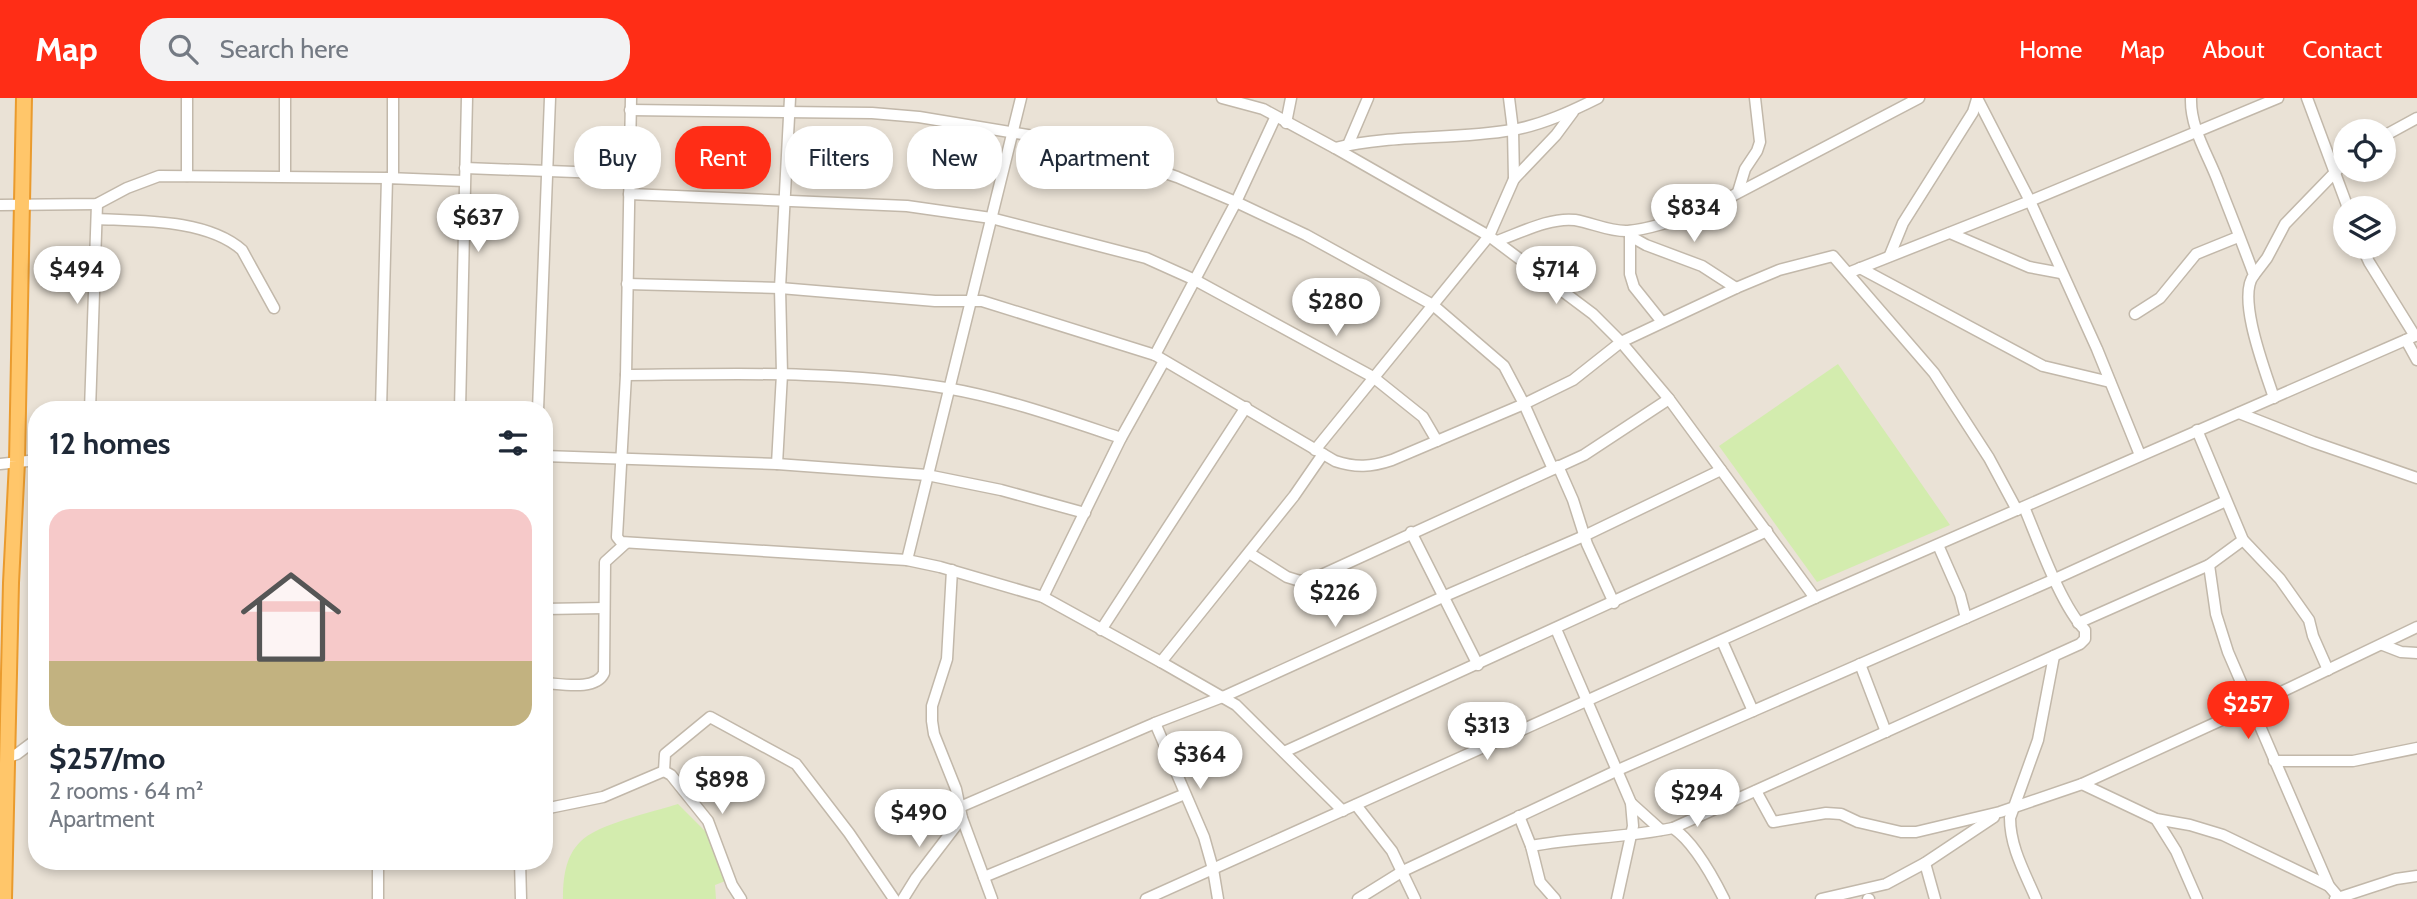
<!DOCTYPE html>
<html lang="en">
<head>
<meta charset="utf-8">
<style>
  :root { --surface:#fff; --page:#f2f2f3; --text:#1f2937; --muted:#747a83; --line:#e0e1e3; --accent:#ff2d16 }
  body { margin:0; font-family:Cabin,sans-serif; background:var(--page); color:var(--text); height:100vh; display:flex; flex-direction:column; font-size:26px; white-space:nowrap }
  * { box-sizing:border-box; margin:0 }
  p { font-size:23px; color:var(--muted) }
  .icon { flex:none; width:38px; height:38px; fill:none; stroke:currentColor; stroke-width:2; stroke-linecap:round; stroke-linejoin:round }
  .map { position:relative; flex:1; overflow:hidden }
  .drawer { position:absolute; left:28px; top:303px; width:525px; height:469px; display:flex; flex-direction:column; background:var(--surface); border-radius:28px; box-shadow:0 4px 10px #0003 }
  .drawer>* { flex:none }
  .hud { position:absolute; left:574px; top:28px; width:665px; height:63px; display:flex; gap:14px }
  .tools { position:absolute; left:2333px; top:21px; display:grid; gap:14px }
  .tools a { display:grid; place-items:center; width:63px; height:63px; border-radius:50%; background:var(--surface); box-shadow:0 4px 10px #0003; font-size:35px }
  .price { position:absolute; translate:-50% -60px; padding:0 16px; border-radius:24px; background:#fff; color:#222; font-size:23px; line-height:46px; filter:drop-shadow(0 2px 4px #0008) }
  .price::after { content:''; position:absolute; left:50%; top:42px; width:21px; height:16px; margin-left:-10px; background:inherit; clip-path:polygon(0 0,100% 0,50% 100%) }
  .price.selected { background:var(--accent); color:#fff }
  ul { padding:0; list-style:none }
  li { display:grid; align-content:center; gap:14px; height:371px; padding:0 21px }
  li+li { border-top:2px solid var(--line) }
  li span { display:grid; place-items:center; height:217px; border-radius:21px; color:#555 }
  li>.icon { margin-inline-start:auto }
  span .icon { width:126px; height:126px; fill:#fffc; stroke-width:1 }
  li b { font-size:30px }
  h2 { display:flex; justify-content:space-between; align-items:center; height:84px; padding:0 21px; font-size:30px }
  .pill { padding:0 24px; border-radius:28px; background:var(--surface); box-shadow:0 4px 10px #0003; font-size:24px; line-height:63px }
  .pill.selected { background:var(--accent); color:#fff }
  header { display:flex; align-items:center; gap:42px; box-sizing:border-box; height:98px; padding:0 35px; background:var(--accent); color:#fff }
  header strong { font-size:33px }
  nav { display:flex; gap:38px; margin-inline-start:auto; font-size:24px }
  .search { width:490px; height:63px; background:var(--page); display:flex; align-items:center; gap:18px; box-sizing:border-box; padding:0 24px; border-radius:28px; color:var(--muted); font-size:26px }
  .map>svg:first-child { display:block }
</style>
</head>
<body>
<header>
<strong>Map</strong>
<div class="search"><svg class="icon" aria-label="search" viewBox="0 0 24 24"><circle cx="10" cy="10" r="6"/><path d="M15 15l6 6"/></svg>Search here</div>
<nav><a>Home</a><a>Map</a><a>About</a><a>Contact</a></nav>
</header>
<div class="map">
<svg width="2417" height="801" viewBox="0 0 2417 801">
  <rect width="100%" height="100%" fill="#f5f1e8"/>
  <path fill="#eae2d6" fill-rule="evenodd" d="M0 0H2417V801H0ZM2345 33H2384V72H2345ZM2345 110H2384V149H2345ZM37 312H544V763H37Z"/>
  <g fill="#d3ecae">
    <path d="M1838 266 1950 427 1817 484 1719 348Z"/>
    <path d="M678 706 706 734 728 782 715 787 716 801H563C563 781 565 759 580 744 597 726 653 714 678 706Z"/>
  </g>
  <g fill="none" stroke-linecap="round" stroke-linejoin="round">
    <defs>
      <g id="minor">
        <path d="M187 0V78"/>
        <path d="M285 0V78"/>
        <path d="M631 0 626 277 617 439 621 444 907 462 940 469 1043 499 1161 564 1294 398 1323 356"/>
        <path d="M1222 0 1263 11 1335 50 1489 138 1593 216 1621 244 1669 301 1815 500"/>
        <path d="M1977 0 2030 103 2097 251 2140 357"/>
        <path d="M2191 0C2190 31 2209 58 2219 86 2231 117 2243 147 2254 177 2236 199 2266 275 2274 300"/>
        <path d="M2307 0 2348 110"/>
        <path d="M630 12 872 15 919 19 1058 42 1113 57 1177 79 1236 104 1306 137 1433 207 1504 268 1524 306 1553 371"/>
        <path d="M1286 25 1291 0"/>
        <path d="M2384 38 2417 20"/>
        <path d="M1348 47 1368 0"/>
        <path d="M1335 50C1393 36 1454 42 1512 32 1542 27 1572 13 1598 0"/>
        <path d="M465 70 629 76"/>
        <path d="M393 80V0"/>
        <path d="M1514 81 1556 37 1573 14"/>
        <path d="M1738 94 1745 71 1757 53 1760 44 1755 0"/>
        <path d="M629 96 907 108 991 120 1146 160 1195 182 1373 279 1423 319 1437 343"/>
        <path d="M0 107 97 106 127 90 159 78 387 80"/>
        <path d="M97 121C140 123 207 121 242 152L274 210"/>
        <path d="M1630 133V176L1634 189 1662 224"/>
        <path d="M1950 135 2029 169 2061 175"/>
        <path d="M1630 138 1646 147 1702 168 1736 190"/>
        <path d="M1497 143C1520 135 1550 119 1575 122 1593 125 1610 134 1628 133 1653 131 1688 118 1711 109L1919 0"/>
        <path d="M2362 149 2369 164 2415 238"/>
        <path d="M1890 157 1903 125 1973 14 1977 1"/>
        <path d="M1860 170 2043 268 2110 284"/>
        <path d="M1848 175 2030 103 2278 0"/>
        <path d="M2254 177 2267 160 2285 126 2345 64"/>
        <path d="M627 186 780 190 935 203H982L1155 257 1335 363C1356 370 1371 369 1392 362L1524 306 1573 282 1621 244 1736 190 1779 172 1833 158 1934 275 1989 360 2017 412"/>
        <path d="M2135 216 2160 200 2196 156 2238 139"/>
        <path d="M2406 242 2417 262"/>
        <path d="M1155 257 1236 104 1275 20"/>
        <path d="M626 277C733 276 840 272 946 290 1005 300 1064 321 1121 340"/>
        <path d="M90 312 97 106"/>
        <path d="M381 312 387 80 464 83"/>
        <path d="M460 312 467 0"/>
        <path d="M538 312 550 0"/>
        <path d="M2239 315 2313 344 2417 380"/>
        <path d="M2197 332 2243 442 2280 481 2309 522 2313 538 2328 572"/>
        <path d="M1315 352 1489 138 1514 81 1513 32 1509 0"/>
        <path d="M544 358 777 366 927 377 1001 392 1085 415"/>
        <path d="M0 366 37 362"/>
        <path d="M777 366 782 276 780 190 790 0"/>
        <path d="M1558 368 1573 402 1587 446 1614 505"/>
        <path d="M1411 434 1478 567"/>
        <path d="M1938 447 1960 497 1966 520"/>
        <path d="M1249 455 1287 479 1300 483 1317 479 1584 357 1669 301"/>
        <path d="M907 462 1021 0"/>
        <path d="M2209 467 2216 516 2228 554 2329 788 2340 801"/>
        <path d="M952 472 947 561 932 608V623L934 636 956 691 962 720 992 801"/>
        <path d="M1043 499 1121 340 1164 263"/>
        <path d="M544 511 604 510"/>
        <path d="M2078 525 2209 467 2243 442"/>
        <path d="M1556 531 1631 705 1633 728 1617 801"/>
        <path d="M1101 532 1246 309"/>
        <path d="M1722 543 1753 613"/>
        <path d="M2383 547 2401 554 2417 555"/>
        <path d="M1161 564 1236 607 1343 713"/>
        <path d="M1860 566 1886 634"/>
        <path d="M544 585C562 586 596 593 604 575L605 464 626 445"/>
        <path d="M1155 625 1204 739 1213 771 1218 801"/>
        <path d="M1284 654 1767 433"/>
        <path d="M6 660 17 656 37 641"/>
        <path d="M2274 663H2353L2417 650"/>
        <path d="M2082 686 2156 721 2190 727 2223 737 2329 788"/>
        <path d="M1756 693 1773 724 1826 715 1841 716 1858 724 1901 734H1916L2000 714 2082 686 2250 609 2417 529"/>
        <path d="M1631 705 1661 732"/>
        <path d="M1356 707 1392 753 1415 801"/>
        <path d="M960 709 1155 625 1225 598 1445 498 1584 438 1721 372"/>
        <path d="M544 711 603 699 664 673"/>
        <path d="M1519 718 1531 748 1540 784 1555 801"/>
        <path d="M2156 721 2176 753 2197 801"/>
        <path d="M1673 730 2080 546 2085 541V532C2061 508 2038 442 2024 409"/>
        <path d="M1531 748C1579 739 1626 740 1673 730 1694 744 1713 779 1724 801"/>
        <path d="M520 763 521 801"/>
        <path d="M1925 765 1935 801"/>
        <path d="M984 779 1185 696"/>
        <path d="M378 801V763"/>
        <path d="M741 801 732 787 708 723 671 677 664 673 665 656 710 619 796 666 849 735 894 801"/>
        <path d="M903 801 916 780 962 720"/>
        <path d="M1146 801 1815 500 2417 237"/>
        <path d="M1358 801 1403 773 1618 672 2055 481 2226 403"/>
        <path d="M1821 801 1886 786 1925 765 1994 719"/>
        <path d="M1868 801H1869"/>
        <path d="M2036 801C2025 775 2010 749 2010 720L2038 642 2054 558"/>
        <path d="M2335 801 2396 781 2417 778"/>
      </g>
      <path id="highway" d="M4 801 11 485 17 364 24 0"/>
    </defs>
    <use href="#minor" stroke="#c2b8aa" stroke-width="13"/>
    <use href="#highway" stroke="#ea9b2e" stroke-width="18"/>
    <use href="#minor" stroke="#fff" stroke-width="10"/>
    <use href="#highway" stroke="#ffc66a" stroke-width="14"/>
  </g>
</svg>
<div class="tools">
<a><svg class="icon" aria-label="locate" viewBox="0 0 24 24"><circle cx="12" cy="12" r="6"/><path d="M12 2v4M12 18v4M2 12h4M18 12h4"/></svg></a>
<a><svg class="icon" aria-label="layers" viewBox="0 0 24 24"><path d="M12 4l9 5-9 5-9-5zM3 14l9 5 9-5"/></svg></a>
</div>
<b class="price" style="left:1694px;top:146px">$834</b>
<b class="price" style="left:478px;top:156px">$637</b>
<b class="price" style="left:77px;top:208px">$494</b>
<b class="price" style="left:1556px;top:208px">$714</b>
<b class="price" style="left:1336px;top:240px">$280</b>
<b class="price" style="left:1335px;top:531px">$226</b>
<b class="price selected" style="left:2248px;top:643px">$257</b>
<b class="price" style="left:1487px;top:664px">$313</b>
<b class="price" style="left:1200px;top:693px">$364</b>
<b class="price" style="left:722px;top:718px">$898</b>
<b class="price" style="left:1697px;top:731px">$294</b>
<b class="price" style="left:919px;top:751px">$490</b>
<div class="hud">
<a class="pill">Buy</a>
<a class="pill selected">Rent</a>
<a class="pill">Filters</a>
<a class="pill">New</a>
<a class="pill">Apartment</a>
</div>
<section class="drawer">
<h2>12 homes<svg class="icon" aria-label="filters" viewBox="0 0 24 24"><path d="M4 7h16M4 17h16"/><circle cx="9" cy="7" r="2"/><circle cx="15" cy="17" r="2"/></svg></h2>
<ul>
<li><span style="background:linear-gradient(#f6c9c9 70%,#c2b280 0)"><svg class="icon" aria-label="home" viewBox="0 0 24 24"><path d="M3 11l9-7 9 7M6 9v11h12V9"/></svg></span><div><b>$257/mo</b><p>2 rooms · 64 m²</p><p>Apartment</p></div></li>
</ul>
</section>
</div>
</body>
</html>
